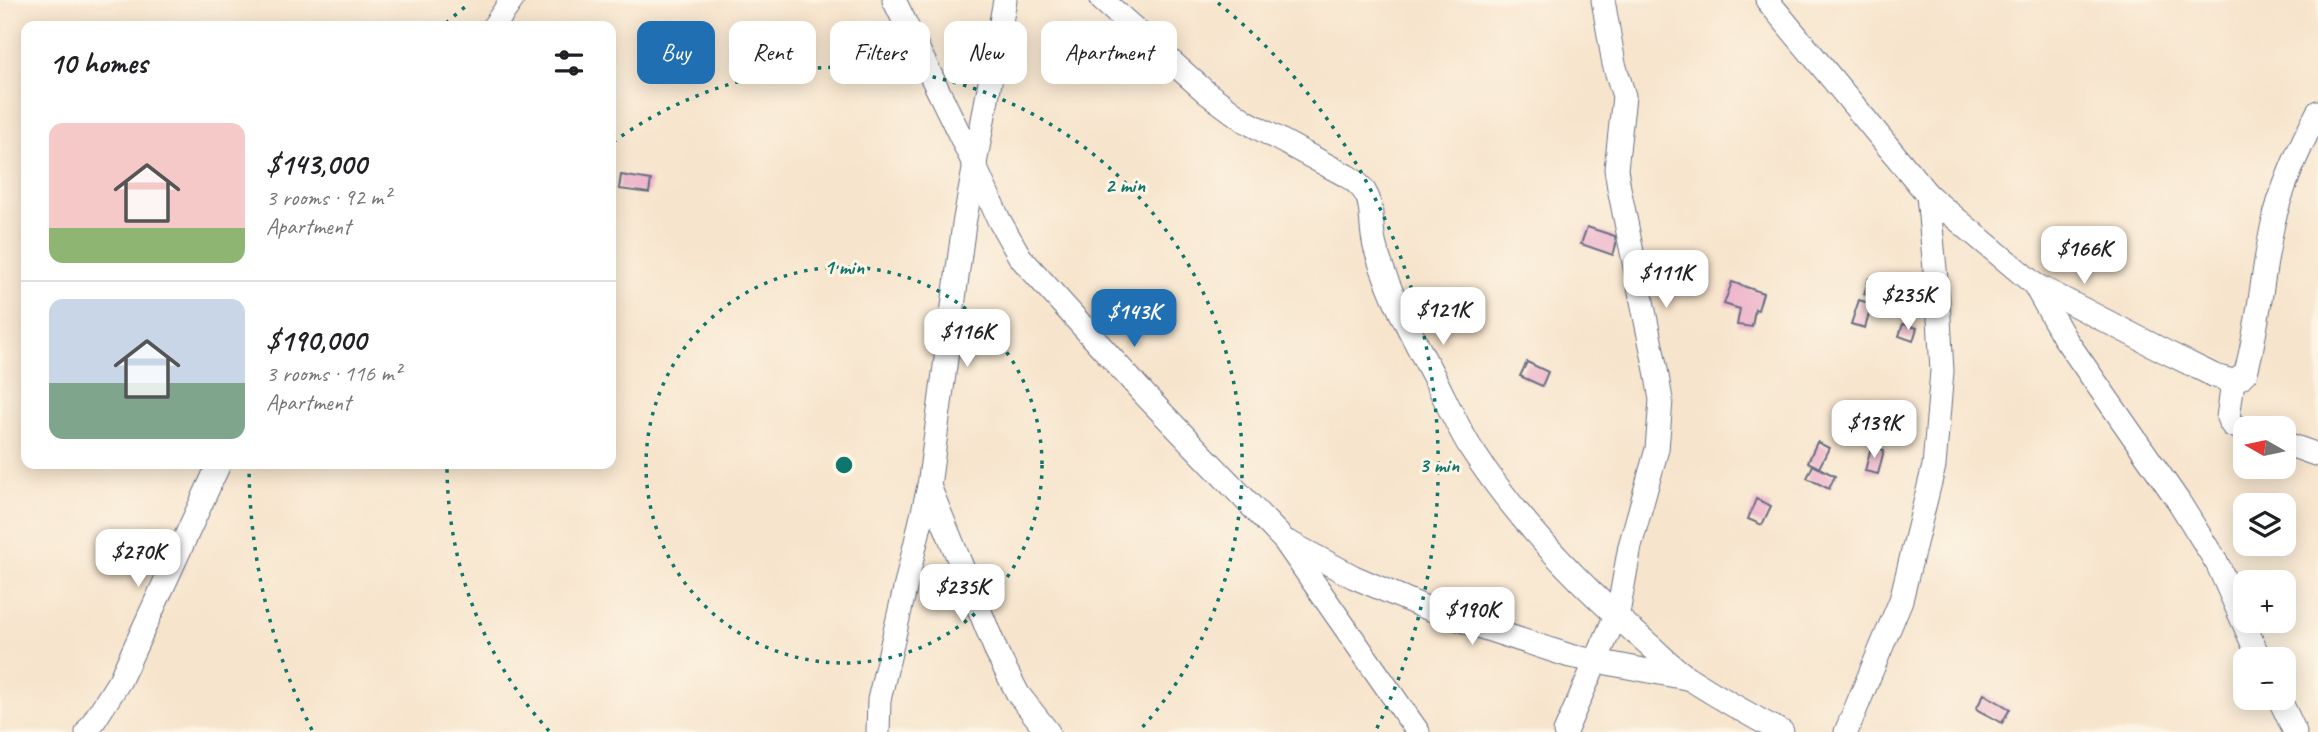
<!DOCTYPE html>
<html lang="en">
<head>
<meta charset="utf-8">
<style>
  :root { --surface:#fff; --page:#f6f6f6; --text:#202124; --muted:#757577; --line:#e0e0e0; --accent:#1f6fb2 }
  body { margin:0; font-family:Caveat,sans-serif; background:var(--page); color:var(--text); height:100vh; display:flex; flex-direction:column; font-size:26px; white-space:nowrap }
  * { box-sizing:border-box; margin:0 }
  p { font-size:23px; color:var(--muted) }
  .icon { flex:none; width:38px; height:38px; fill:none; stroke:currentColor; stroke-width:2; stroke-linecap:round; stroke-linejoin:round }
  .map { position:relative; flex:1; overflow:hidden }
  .drawer { position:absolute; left:21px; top:21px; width:595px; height:448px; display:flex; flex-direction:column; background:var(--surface); border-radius:14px; box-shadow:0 4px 18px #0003 }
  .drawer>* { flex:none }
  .guide { position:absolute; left:637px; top:21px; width:665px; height:63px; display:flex; gap:14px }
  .needle { width:46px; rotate:279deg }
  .buttons { position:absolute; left:2233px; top:416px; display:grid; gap:14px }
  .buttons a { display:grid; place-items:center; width:63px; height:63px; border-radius:14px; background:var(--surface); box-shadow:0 4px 18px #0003; font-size:35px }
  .price { position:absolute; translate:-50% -60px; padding:0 16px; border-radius:14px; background:#fff; color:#222; font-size:23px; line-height:46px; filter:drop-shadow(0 2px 4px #0008) }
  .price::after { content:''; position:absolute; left:50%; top:42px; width:21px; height:16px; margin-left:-10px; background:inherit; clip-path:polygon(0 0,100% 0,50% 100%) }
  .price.selected { background:var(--accent); color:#fff }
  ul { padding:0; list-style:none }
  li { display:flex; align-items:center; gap:21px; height:175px; padding:0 28px }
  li+li { border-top:2px solid var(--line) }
  li span { display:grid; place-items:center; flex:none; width:196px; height:140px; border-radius:14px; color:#555 }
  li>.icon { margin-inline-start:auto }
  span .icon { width:84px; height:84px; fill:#fffc; stroke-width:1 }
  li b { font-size:30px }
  h2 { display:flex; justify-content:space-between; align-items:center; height:84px; padding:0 28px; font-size:30px }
  .pill { padding:0 24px; border-radius:14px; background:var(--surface); box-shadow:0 4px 18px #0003; font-size:24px; line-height:63px }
  .pill.selected { background:var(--accent); color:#fff }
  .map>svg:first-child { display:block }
</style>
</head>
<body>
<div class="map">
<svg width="2318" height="732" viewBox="0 0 2318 732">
  <rect width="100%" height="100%" fill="#fcf5e5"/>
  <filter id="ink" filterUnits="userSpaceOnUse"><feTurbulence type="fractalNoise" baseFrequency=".0143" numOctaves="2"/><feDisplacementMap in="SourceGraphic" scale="14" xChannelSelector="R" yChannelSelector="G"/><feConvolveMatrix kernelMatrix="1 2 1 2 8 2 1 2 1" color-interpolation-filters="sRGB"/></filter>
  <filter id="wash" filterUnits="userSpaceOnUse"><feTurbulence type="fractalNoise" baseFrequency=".00686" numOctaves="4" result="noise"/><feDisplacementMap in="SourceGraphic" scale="28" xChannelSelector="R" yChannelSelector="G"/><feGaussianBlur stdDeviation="1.57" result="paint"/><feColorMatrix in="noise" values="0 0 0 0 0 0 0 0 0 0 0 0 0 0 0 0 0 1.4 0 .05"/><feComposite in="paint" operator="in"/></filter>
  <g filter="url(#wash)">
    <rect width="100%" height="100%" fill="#f7e4cc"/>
    <g id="blocks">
      <g fill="#ebaac7">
        <path d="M621 175 651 180 649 193 619 189Z"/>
        <path d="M1587 227 1615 236 1616 245 1613 255 1581 244Z"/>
        <path d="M1869 278 1904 289 1899 305 1864 294Z"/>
        <path d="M1732 282 1763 293 1758 310 1755 309 1752 327 1737 325 1740 309 1724 304Z"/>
        <path d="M1859 300 1872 304 1865 328 1851 324Z"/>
        <path d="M1903 324 1917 328 1913 341 1899 336Z"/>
        <path d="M1527 362 1548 372 1542 386 1520 376Z"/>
        <path d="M1817 442 1829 448 1819 468 1808 462Z"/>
        <path d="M1871 447 1884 450 1878 474 1865 471Z"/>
        <path d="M1813 465 1835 476 1829 489 1807 478Z"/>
        <path d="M1756 499 1771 506 1762 525 1748 519Z"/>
        <path d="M1984 694 2010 709 2002 723 1976 709Z"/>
      </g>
    </g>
  </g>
  <g filter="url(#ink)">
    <use href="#blocks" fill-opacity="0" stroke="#686e84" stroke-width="2"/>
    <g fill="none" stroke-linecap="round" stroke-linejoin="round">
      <defs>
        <g id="minor">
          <path d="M894 0 974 164 999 220 1020 257 1144 394 1284 540 1418 732"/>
          <path d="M1102 0 1207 93 1245 121 1347 176C1381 196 1366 218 1376 250 1390 296 1413 337 1435 379 1447 403 1458 428 1472 450 1519 522 1581 586 1646 642 1660 654 1674 669 1690 679 1720 698 1751 716 1782 732"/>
          <path d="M1767 0 1928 195 2034 284 2164 351 2215 376 2233 381 2240 378 2246 372C2259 324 2262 275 2272 228 2279 193 2301 143 2318 112"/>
          <path d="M494 26 512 0"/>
          <path d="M2034 284 2064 337 2179 502 2218 565 2260 660"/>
          <path d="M2233 381 2228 418 2232 425 2245 430"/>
          <path d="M2284 443 2318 455"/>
          <path d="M929 486 997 653 1018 694 1048 732"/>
          <path d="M1290 543 1354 577 1424 607 1478 626 1570 656 1686 678"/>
          <path d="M2279 698 2295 732"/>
          <path d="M87 732 120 680 219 464"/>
          <path d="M878 732 879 700 929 486 964 224 1005 0"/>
          <path d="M1565 732 1619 608 1630 546 1657 449 1661 400 1656 370 1619 188 1616 169 1624 96 1614 64 1603 0"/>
          <path d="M1846 732 1901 600 1934 466 1942 371 1938 301 1928 195"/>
        </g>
      </defs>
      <use href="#minor" stroke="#686e84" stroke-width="25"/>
      <use href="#minor" stroke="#fff" stroke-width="23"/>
    </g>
  </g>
  <g fill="none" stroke="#0f766e" stroke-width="3.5" stroke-dasharray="3.5 7">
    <circle cx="844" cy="465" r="198"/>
    <path d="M549 731A397 397 0 0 1 447 465M613 142A397 397 0 0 1 1139 731"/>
    <path d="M312 730A595 595 0 0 1 249 465M446 23A595 595 0 0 1 470 3M1218 3A595 595 0 0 1 1376 730"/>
  </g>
  <circle cx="844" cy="465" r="10" fill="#0f766e" stroke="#fcf5e5" stroke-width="3.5"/>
  <g font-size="21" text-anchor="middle" font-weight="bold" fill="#0f766e" stroke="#fcf5e5" stroke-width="6" stroke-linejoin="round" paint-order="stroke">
    <text x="1125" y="192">2 min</text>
    <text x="844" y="274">1 min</text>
    <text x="1439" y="472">3 min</text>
  </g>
</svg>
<div class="buttons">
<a><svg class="needle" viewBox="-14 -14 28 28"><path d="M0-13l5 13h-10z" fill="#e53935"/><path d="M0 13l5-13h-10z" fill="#757577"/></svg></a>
<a><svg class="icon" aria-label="layers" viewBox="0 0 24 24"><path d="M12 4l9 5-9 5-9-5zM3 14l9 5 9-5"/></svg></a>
<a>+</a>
<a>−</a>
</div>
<b class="price" style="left:2084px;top:286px">$166K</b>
<b class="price" style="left:1666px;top:310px">$111K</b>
<b class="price" style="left:1908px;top:332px">$235K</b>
<b class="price" style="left:1443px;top:347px">$121K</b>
<b class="price selected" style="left:1134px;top:349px">$143K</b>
<b class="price" style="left:967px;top:369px">$116K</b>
<b class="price" style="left:1874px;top:460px">$139K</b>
<b class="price" style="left:138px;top:589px">$270K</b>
<b class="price" style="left:962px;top:624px">$235K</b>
<b class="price" style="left:1472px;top:647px">$190K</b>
<div class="guide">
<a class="pill selected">Buy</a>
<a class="pill">Rent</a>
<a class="pill">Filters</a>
<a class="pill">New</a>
<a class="pill">Apartment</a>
</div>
<section class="drawer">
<h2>10 homes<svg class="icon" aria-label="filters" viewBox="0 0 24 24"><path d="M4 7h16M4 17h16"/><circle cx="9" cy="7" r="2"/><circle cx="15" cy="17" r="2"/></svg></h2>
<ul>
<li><span style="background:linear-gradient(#f6c9c9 75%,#8fb573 0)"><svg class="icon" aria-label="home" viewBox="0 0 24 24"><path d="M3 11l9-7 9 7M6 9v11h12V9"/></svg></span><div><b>$143,000</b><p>3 rooms · 92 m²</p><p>Apartment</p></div></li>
<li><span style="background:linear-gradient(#c9d6e8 60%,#7fa58c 0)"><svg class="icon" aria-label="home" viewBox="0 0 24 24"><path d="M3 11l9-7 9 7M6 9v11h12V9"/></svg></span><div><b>$190,000</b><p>3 rooms · 116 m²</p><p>Apartment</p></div></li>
</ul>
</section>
</div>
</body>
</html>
